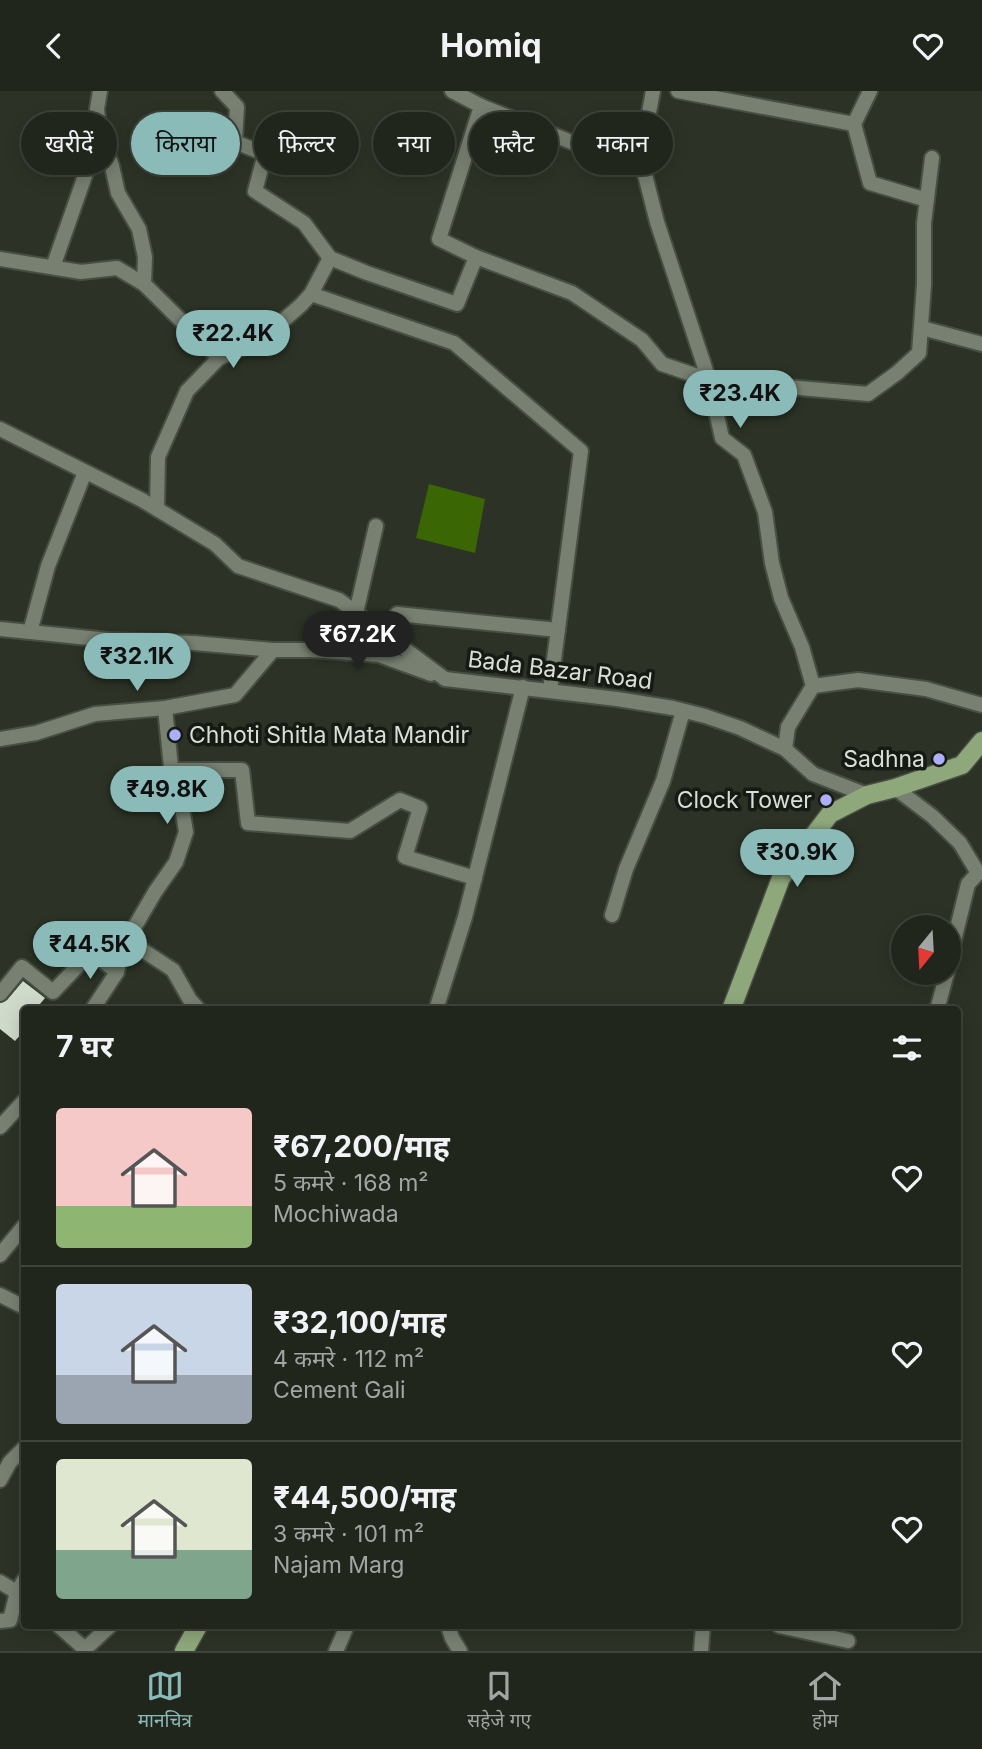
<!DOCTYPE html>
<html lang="hi">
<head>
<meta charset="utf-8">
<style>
  :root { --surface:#21261c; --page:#2d3229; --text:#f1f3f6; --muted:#a2a5a3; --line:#3e433b; --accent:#8bbbb9 }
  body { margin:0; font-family:Inter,"Noto Sans Devanagari",sans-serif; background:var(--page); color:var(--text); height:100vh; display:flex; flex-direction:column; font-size:26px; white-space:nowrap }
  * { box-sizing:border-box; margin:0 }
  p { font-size:23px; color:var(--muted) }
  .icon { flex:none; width:38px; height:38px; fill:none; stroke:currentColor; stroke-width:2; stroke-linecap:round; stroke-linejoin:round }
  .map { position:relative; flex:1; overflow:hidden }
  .panel { position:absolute; left:21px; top:915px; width:940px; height:623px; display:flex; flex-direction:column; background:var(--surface); border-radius:7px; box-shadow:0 4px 18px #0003,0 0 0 2px var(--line) }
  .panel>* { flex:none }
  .hud { position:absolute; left:21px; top:21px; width:942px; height:63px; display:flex; gap:14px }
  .needle { width:46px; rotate:198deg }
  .fabs { position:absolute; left:891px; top:824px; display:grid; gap:14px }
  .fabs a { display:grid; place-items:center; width:70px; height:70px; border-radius:50%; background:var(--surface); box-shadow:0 4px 18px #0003,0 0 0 2px var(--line); font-size:35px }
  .price { position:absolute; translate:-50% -60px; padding:0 16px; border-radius:24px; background:var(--accent); color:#111; font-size:23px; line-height:46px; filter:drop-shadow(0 2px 4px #0008) }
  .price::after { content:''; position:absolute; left:50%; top:42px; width:21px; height:16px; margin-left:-10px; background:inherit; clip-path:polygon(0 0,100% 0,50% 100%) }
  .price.on { background:#222; color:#fff }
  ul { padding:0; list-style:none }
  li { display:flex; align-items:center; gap:21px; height:175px; padding:0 35px }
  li+li { border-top:2px solid var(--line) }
  li span { display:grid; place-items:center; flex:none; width:196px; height:140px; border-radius:7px; color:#555 }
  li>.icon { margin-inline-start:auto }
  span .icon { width:84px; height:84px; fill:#fffc; stroke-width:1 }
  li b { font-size:30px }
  h2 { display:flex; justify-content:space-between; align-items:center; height:84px; padding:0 35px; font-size:30px }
  .chip { padding:0 24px; border-radius:32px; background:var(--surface); box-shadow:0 4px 18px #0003,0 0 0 2px var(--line); font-size:24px; line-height:63px }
  .chip.on { background:var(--accent); color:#111 }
  header { display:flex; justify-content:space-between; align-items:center; height:91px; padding:0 35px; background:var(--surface); font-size:32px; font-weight:700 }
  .tab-bar { display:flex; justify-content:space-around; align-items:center; height:98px; border-top:2px solid var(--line); background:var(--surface); font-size:19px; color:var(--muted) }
  .tab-bar a { display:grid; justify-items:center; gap:4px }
  .tab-bar .on { color:var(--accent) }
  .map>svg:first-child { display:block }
</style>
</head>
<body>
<header><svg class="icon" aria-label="back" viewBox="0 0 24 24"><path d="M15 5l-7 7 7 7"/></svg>Homiq<svg class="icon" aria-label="heart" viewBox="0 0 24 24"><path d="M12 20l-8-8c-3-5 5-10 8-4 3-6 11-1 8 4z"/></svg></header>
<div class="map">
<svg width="982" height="1560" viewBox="0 0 982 1560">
  <rect width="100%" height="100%" fill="#2c3326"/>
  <path fill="#3b6604" d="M429 393 485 408 475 462 416 447Z"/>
  <path fill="#d0daca" d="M23 890 45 907 35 919H24V940L15 950 0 938V912L7 909Z"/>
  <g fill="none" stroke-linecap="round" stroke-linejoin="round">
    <defs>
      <g id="minor">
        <path d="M100 0 97 18 100 42 112 75 118 102 139 138 145 166 144 193"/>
        <path d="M222 0 237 16 235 51 265 63 255 100 304 132 330 167 367 182 457 213 476 166 572 202 642 249 662 273 709 289 868 303 897 282 919 262 924 193V132L932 67"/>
        <path d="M452 0 481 15 439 148 476 166"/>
        <path d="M653 0 645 43 644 80 657 131 709 289 722 347 744 364 765 421 772 472 781 507 802 556 813 595 788 636 785 658"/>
        <path d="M678 0 854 33 870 0"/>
        <path d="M481 15 644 80"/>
        <path d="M854 33 870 92 927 109"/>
        <path d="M0 168 81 181 117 177 144 193 219 267"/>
        <path d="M53 176 100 42"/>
        <path d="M311 203 454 252 581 360 550 600"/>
        <path d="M922 237 982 253"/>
        <path d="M0 338 142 409 215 453 238 475 339 509 445 588 617 608 673 617 705 625 740 637 785 658 813 683 867 704"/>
        <path d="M157 418 158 366 187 300 219 267 261 249 301 214 311 203 330 167"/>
        <path d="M397 523 558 539"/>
        <path d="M0 538 109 549 194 552 273 559H311L379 564 431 583"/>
        <path d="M30 541 48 475 85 381"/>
        <path d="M348 562 356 522 376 435"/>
        <path d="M813 595 858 589 926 598 982 614"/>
        <path d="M165 617 171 676 176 679 186 741 176 771 155 801 127 849 173 879 190 909 199 919"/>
        <path d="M0 648 36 642 95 623 165 617 235 604 273 559"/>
        <path d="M176 679H242L248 732 350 740 400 709 420 717 405 766 475 787"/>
        <path d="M895 697 932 725 960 752 978 782 968 793 948 874"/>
        <path d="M612 824 626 778 663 690 683 620"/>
        <path d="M0 903 22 876 53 901 91 861 117 881"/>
        <path d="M92 919 117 881 122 855"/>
        <path d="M436 919 465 826 523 596"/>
        <path d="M937 919 947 882"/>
        <path d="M0 1036 24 1010"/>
        <path d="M0 1164 24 1135"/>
        <path d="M0 1204 24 1216"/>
        <path d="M0 1389 10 1371 24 1357"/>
        <path d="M0 1491 23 1505"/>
        <path d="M0 1530 10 1529 17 1501 24 1489"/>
        <path d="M59 1535 85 1558 83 1560"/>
        <path d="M448 1535 452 1547 460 1560"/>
        <path d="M779 1535 848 1550"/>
        <path d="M85 1558 110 1535"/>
        <path d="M336 1560 347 1535"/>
        <path d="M701 1560 703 1535"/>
      </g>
      <g id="major">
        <path d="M731 919 781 787 830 723 867 704 895 697 962 674 982 650"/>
        <path d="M184 1560 198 1535"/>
      </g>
    </defs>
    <use href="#minor" stroke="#474e43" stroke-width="18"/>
    <use href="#major" stroke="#474e43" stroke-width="21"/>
    <use href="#minor" stroke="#778071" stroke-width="14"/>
    <use href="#major" stroke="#8ea77b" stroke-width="18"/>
  </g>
  <g fill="#adaffb" stroke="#161a14" stroke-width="2.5">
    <circle cx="175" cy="644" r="7"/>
    <circle cx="939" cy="668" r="7"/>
    <circle cx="826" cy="709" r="7"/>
  </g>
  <g text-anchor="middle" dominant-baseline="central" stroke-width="7" stroke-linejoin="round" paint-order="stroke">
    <g font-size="23" fill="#dadfd6" stroke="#161a14">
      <text transform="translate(560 579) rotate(7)">Bada Bazar Road</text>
    </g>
    <g font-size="23" fill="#dadfd6" stroke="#161a14" text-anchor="end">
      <text x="189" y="644" text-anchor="start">Chhoti Shitla Mata Mandir</text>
      <text x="925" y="668">Sadhna</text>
      <text x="812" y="709">Clock Tower</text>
    </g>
  </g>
</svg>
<div class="fabs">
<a><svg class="needle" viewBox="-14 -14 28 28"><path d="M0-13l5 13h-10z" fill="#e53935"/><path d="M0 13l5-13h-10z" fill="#a2a5a3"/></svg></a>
</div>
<b class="price" style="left:233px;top:279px">₹22.4K</b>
<b class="price" style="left:740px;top:339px">₹23.4K</b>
<b class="price on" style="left:358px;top:580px">₹67.2K</b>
<b class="price" style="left:137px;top:602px">₹32.1K</b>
<b class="price" style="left:167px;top:735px">₹49.8K</b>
<b class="price" style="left:797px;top:798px">₹30.9K</b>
<b class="price" style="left:90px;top:890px">₹44.5K</b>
<div class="hud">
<a class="chip">खरीदें</a>
<a class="chip on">किराया</a>
<a class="chip">फ़िल्टर</a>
<a class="chip">नया</a>
<a class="chip">फ़्लैट</a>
<a class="chip">मकान</a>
</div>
<section class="panel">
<h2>7 घर<svg class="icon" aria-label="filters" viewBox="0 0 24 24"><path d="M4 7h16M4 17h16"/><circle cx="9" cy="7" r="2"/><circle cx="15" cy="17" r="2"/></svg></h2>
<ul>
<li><span style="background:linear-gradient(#f6c9c9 70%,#8fb573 0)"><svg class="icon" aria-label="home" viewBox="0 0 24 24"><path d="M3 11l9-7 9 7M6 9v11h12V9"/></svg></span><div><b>₹67,200/माह</b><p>5 कमरे · 168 m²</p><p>Mochiwada</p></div><svg class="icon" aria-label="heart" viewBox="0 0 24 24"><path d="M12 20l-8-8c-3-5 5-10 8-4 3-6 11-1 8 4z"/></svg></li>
<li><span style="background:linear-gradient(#c9d6e8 65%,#9aa5b1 0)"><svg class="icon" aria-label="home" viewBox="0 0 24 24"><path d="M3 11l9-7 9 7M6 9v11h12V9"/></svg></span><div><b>₹32,100/माह</b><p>4 कमरे · 112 m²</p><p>Cement Gali</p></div><svg class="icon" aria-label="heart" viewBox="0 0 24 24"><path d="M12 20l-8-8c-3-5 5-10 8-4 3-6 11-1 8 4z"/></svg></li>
<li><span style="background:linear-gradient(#dfe7d0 65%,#7fa58c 0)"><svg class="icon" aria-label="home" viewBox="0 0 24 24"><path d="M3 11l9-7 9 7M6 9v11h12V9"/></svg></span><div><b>₹44,500/माह</b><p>3 कमरे · 101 m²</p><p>Najam Marg</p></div><svg class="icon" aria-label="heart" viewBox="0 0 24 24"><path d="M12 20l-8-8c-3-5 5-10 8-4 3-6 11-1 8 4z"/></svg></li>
</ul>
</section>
</div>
<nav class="tab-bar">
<a class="on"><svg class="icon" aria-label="map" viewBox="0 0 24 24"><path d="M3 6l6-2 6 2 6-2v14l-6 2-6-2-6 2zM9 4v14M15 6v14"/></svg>मानचित्र</a>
<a><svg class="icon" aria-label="saved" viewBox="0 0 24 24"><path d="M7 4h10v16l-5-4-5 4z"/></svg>सहेजे गए</a>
<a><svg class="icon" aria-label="home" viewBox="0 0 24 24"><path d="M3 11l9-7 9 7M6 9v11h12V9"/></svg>होम</a>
</nav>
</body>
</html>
